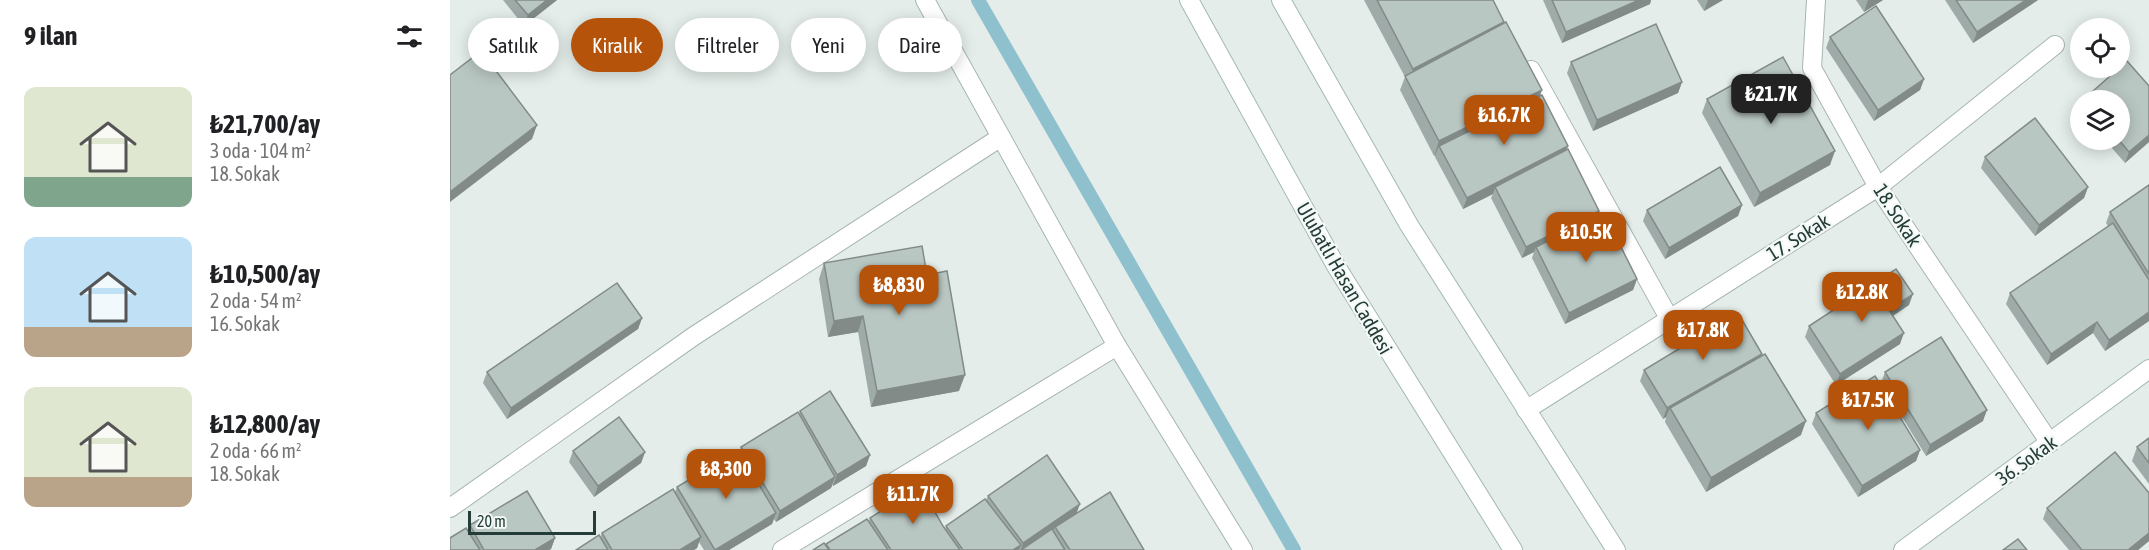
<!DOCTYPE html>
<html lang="tr">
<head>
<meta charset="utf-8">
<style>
  :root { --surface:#fff; --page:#f6f6f6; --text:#202124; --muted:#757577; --accent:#b45309 }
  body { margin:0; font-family:"Asap Condensed",sans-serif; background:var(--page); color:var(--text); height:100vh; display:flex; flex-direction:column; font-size:22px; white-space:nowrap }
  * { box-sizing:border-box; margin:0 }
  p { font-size:20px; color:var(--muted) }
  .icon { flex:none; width:33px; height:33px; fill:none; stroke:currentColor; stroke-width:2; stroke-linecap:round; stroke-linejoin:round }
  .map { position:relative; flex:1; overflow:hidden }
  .panel { display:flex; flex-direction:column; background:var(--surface); width:450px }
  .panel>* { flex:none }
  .top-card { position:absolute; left:18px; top:18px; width:570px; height:54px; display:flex; gap:12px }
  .fabs { position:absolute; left:1620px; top:18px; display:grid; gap:12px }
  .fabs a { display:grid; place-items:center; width:60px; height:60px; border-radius:50%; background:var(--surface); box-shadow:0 3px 15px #0003; font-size:30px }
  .scale { position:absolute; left:18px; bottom:15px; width:128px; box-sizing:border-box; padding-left:6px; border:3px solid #243d38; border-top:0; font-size:16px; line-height:21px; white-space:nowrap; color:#243d38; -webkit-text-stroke:4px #f4f9f7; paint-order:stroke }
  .price { position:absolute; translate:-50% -51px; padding:0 14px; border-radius:12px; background:var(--accent); color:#fff; font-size:20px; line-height:39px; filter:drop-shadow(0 2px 3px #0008) }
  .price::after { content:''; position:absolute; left:50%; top:36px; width:18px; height:14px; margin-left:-9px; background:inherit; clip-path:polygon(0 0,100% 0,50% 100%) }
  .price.on { background:#222; color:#fff }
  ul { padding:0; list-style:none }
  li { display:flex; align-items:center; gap:18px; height:150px; padding:0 24px }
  li span { display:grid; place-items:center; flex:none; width:168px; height:120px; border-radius:12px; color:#555 }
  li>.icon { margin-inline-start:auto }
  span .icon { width:72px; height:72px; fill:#fffc; stroke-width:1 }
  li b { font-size:26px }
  h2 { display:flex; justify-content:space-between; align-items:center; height:72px; padding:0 24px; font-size:26px }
  .tag { padding:0 21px; border-radius:27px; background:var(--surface); box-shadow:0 3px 15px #0003; font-size:21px; line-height:54px }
  .tag.on { background:var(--accent); color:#fff }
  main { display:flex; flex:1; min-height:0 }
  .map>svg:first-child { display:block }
</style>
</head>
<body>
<main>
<section class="panel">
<h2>9 ilan<svg class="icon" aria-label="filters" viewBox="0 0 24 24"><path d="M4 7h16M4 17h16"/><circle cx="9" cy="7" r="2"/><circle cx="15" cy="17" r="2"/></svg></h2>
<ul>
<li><span style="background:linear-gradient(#dfe7d0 75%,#7fa58c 0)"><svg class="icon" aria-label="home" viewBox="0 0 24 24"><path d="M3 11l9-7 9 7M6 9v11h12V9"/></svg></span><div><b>₺21,700/ay</b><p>3 oda · 104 m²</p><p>18. Sokak</p></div></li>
<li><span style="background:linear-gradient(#bfe0f5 75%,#b9a48a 0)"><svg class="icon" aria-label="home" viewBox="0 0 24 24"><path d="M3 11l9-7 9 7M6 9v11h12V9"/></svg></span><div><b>₺10,500/ay</b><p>2 oda · 54 m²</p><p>16. Sokak</p></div></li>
<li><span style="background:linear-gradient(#dfe7d0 75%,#b9a48a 0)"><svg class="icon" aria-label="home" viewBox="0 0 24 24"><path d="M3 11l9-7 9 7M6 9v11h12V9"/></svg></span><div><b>₺12,800/ay</b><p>2 oda · 66 m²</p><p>18. Sokak</p></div></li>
</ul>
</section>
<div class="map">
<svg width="1699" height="550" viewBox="0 0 1699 550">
  <rect width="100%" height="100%" fill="#e4ede9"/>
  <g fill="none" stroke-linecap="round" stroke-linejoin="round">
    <path stroke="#8fc0ce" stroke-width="14" d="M528 0 844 550"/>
    <defs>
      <g id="street">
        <path d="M475 0 667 346 793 550"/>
        <path d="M1366 0 1362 68 1428 187 1600 443"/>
        <path d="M1081 70 1219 318"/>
        <path d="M1076 410 1428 187 1605 45"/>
        <path d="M0 508 244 336 551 137"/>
        <path d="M332 550 667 346"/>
      </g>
      <g id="secondary">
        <path d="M739 0 886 266 1063 550"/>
        <path d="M831 0 959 225 1166 550"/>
        <path d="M1453 550 1699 369"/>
      </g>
    </defs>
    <use href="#street" stroke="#a7b5b0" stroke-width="20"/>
    <use href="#secondary" stroke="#a3b8b2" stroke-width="20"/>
    <use href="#street" stroke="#fff" stroke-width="18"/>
    <use href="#secondary" stroke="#fff" stroke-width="18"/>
  </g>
  <g fill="#9faba8">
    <path d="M53 0H107L74 26Z"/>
    <path d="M914 0H1043L1053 24 1118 146 1117 149 1146 217 1187 279 1183 290 1115 324 1082 258 1084 252 1072 258 1041 198 1043 194 1013 209 985 157V155L984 156 950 90 955 77Z"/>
    <path d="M1093 0H1201L1200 4 1112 43Z"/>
    <path d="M1247 0H1273L1254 11Z"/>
    <path d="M1406 0H1433L1414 12Z"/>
    <path d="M1495 0H1588L1523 43Z"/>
    <path d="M1380 37 1474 79 1470 90 1424 121 1376 48Z"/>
    <path d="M1121 62 1232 82 1228 93 1143 131 1117 73Z"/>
    <path d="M1699 86V142L1675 163 1655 140H1670V100H1633L1634 99Z"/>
    <path d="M1257 99 1380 165 1304 207 1252 113Z"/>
    <path d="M1535 157 1638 187 1634 198 1585 236 1531 168Z"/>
    <path d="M1699 185V321L1655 351 1643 333 1597 365 1556 304 1560 293 1658 226 1656 223 1660 212Z"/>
    <path d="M1292 205 1288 216 1215 259 1193 221 1197 210Z"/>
    <path d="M374 263 477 275 509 391 421 407 408 332 378 337 369 279Z"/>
    <path d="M1459 305 1443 316 1450 344 1386 385 1355 337 1359 326Z"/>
    <path d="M192 318 188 329 57 419 33 383 37 372Z"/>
    <path d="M1312 354 1311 356 1351 435 1256 492 1215 422 1216 417 1213 419 1190 381 1194 370Z"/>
    <path d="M1435 372 1533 421 1476 456 1431 383Z"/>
    <path d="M350 411 420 455 416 466 383 486 382 484 381 488 326 522 324 519 322 524 279 550H254L249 542 247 548 244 550H126L150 538 152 533 225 492 227 487 289 452 291 447 349 414Z"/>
    <path d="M1366 413 1470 450 1466 461 1408 497 1362 424Z"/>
    <path d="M1699 438V484L1682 461 1687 447Z"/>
    <path d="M123 451 195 452 191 463 144 497 119 462Z"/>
    <path d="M1699 493V541L1688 550H1619L1593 519 1597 508Z"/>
    <path d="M538 496 627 513 694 550H363L376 546V544L419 521 420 518 495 529 496 526 536 500Z"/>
    <path d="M20 525 105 538 101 549 99 550H0L18 530Z"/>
  </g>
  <g fill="#828b88">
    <path d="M97 0H107L74 26 78 15Z"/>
    <path d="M1189 0H1201L1200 4 1112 43 1116 32Z"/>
    <path d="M1258 0H1273L1254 11Z"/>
    <path d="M1418 0H1433L1414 12Z"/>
    <path d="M1576 0H1588L1523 43 1527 32Z"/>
    <path d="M1054 22 1049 36 958 83 963 69Z"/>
    <path d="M1474 79 1470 90 1424 121 1428 110Z"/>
    <path d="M1232 82 1228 93 1143 131 1147 120Z"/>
    <path d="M1092 90 1087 104 989 146 985 155 984 156 989 141Z"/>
    <path d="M87 125 82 139 0 202V192Z"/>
    <path d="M1699 135V142L1675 163 1679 152Z"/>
    <path d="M1118 146 1114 157 1045 187 1043 194 1013 209 1017 198Z"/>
    <path d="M1385 151 1380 165 1304 207 1310 193Z"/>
    <path d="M1638 187 1634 198 1585 236 1589 225Z"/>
    <path d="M1292 205 1288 216 1215 259 1219 248Z"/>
    <path d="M1149 211 1145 222 1086 247 1084 252 1072 258 1076 247Z"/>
    <path d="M1187 279 1183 290 1115 324 1119 313Z"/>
    <path d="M1463 294 1459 305 1435 321 1439 310Z"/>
    <path d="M1699 312V321L1655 351 1659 340Z"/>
    <path d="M413 316 408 332 378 337 384 321Z"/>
    <path d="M192 318 188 329 57 419 61 408Z"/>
    <path d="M1647 322 1643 333 1597 365 1601 354Z"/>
    <path d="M1454 333 1450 344 1386 385 1390 374Z"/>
    <path d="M1312 354 1308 365 1220 408 1216 417 1213 419 1217 408Z"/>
    <path d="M515 375 509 391 421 407 427 391Z"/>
    <path d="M1537 410 1533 421 1476 456 1480 445Z"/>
    <path d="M1356 421 1351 435 1256 492 1261 478Z"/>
    <path d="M1470 450 1466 461 1408 497 1412 486Z"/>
    <path d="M195 452 191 463 144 497 148 486Z"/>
    <path d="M420 455 416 466 383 486 387 475Z"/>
    <path d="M385 477 381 488 326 522 330 511Z"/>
    <path d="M630 504 626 515 605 527 603 531 571 550 573 543Z"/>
    <path d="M326 513 322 524 279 550H266Z"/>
    <path d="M1699 533V541L1688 550H1678Z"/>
    <path d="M251 537 247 548 244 550H230Z"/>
    <path d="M105 538 101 549 99 550H85Z"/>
    <path d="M571 545 569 550H563Z"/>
  </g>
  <g fill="#b9c7c3" stroke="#828b88" stroke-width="1.5">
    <path d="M65 0H97L78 15Z"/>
    <path d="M927 0H1043L1054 22 963 69Z"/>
    <path d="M1102 0H1189L1116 32Z"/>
    <path d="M1506 0H1576L1527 32Z"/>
    <path d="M1426 6 1474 79 1428 110 1380 37Z"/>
    <path d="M1056 22 1092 90 989 141 955 76Z"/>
    <path d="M1206 24 1232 82 1147 120 1121 62Z"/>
    <path d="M31 51 87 125 0 192V75Z"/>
    <path d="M1333 57 1385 151 1310 193 1257 99Z"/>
    <path d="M1677 61 1699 86V135L1679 152 1669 140 1670 100H1635L1634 99Z"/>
    <path d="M1092 95 1118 146 1017 198 989 146Z"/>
    <path d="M1585 118 1638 187 1589 225 1535 157Z"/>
    <path d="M1118 149 1149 211 1076 247 1045 187Z"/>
    <path d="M1270 167 1292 205 1219 248 1197 210Z"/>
    <path d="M1699 185V274L1660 212Z"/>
    <path d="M1154 213 1187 279 1119 313 1086 247Z"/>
    <path d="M1663 223 1699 280V312L1659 340 1647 322 1601 354 1560 293Z"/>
    <path d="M472 246 477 275 497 271 515 375 427 391 413 316 384 321 374 263Z"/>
    <path d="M1446 269 1463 294 1439 310 1454 333 1390 374 1359 326Z"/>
    <path d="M167 283 192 318 61 408 37 372Z"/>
    <path d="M1288 313 1312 354 1217 408 1194 370Z"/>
    <path d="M1491 337 1537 410 1480 445 1435 372Z"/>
    <path d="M1315 354 1356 421 1261 478 1220 408Z"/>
    <path d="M1425 376 1470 450 1412 486 1366 413Z"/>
    <path d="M380 391 420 455 387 475 350 411Z"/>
    <path d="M348 412 385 477 330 511 291 447Z"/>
    <path d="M169 417 195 452 148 486 123 451Z"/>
    <path d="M1699 438V463L1687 447Z"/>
    <path d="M288 450 326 513 265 550 227 487Z"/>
    <path d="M1665 452 1699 493V533L1678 550H1632L1597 508Z"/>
    <path d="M597 455 630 504 573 543 538 496Z"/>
    <path d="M470 486 493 526 510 550H441L420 518Z"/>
    <path d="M223 489 251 537 230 550H162L152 533Z"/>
    <path d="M77 491 105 538 85 550H34L20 525Z"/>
    <path d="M660 492 694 550H620L605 527Z"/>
    <path d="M535 499 571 545 563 550H513L496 526Z"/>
    <path d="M417 519 438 550H380L376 544Z"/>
    <path d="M16 528 30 550H0V538Z"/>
    <path d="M602 529 615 550H571Z"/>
    <path d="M149 535 158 550H126Z"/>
    <path d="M1568 539 1577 550H1553Z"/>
    <path d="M374 543 379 550H363Z"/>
  </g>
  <g text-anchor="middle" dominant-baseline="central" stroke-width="4.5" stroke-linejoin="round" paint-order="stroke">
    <g font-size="20" fill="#243d38" stroke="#f4f9f7">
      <text transform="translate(1448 215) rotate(57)">18. Sokak</text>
      <text transform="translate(1348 237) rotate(-32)">17. Sokak</text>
      <text transform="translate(895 278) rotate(60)">Ulubatlı Hasan Caddesi</text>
      <text transform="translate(1576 460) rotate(-36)">36. Sokak</text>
    </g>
  </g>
</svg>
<div class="fabs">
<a><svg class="icon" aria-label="locate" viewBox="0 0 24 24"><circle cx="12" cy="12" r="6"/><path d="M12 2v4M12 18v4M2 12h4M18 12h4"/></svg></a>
<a><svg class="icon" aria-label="layers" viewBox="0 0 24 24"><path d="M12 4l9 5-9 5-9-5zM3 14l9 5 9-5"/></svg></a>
</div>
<div class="scale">20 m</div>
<b class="price on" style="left:1321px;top:125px">₺21.7K</b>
<b class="price" style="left:1054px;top:146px">₺16.7K</b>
<b class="price" style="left:1136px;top:263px">₺10.5K</b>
<b class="price" style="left:449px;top:316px">₺8,830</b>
<b class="price" style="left:1412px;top:323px">₺12.8K</b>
<b class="price" style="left:1253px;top:361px">₺17.8K</b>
<b class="price" style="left:1418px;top:431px">₺17.5K</b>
<b class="price" style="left:276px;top:500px">₺8,300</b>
<b class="price" style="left:463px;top:525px">₺11.7K</b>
<div class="top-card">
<a class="tag">Satılık</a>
<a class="tag on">Kiralık</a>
<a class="tag">Filtreler</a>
<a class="tag">Yeni</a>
<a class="tag">Daire</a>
</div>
</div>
</main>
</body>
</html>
